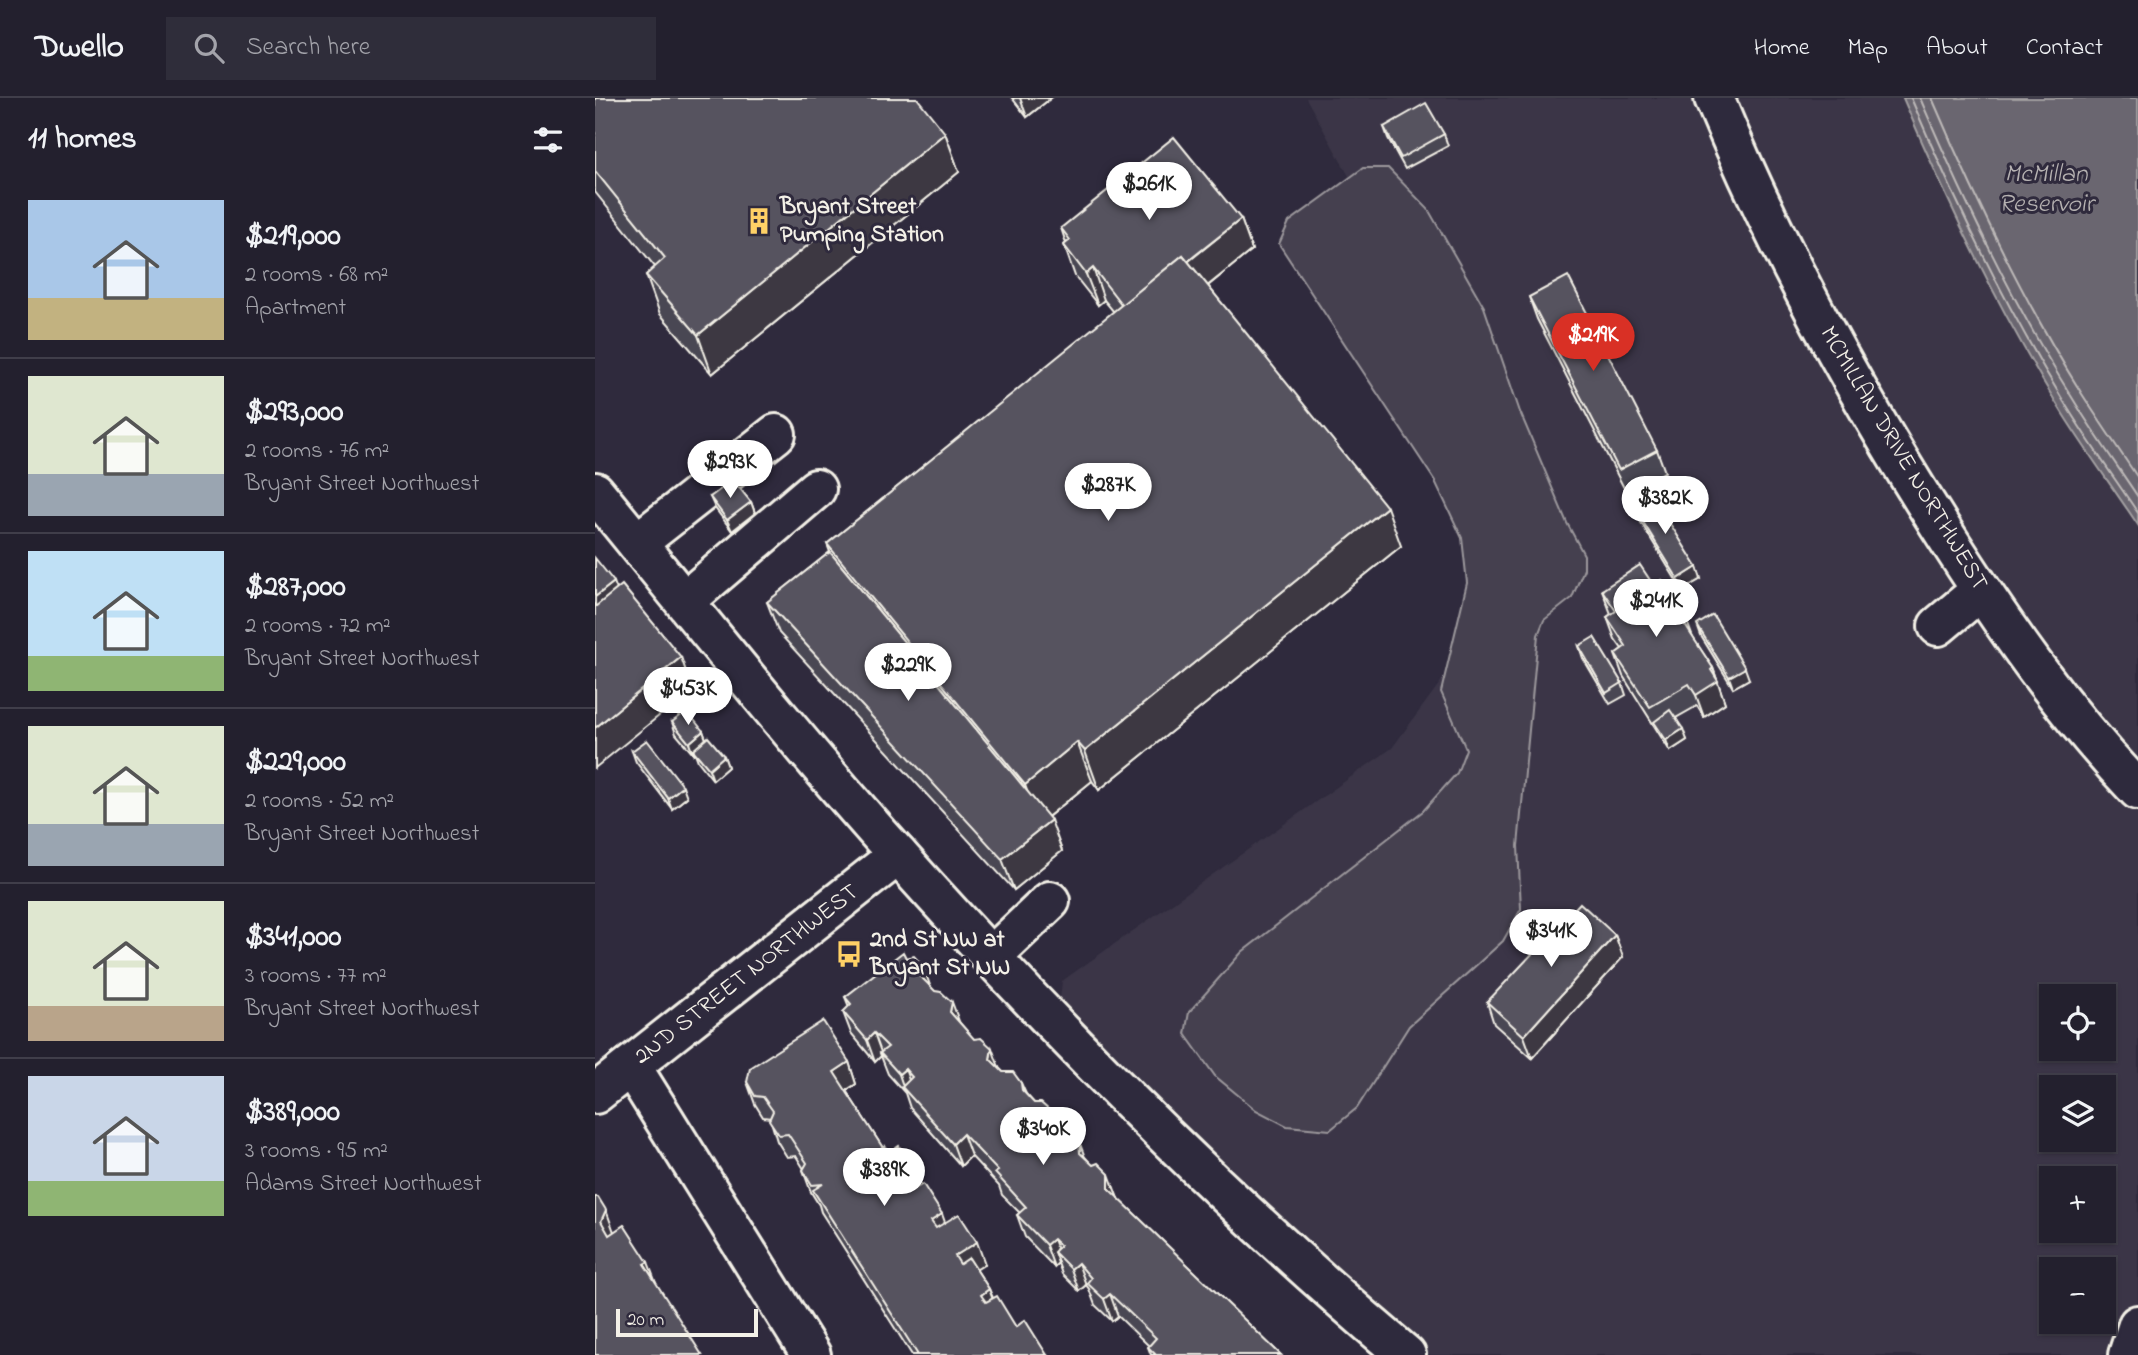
<!DOCTYPE html>
<html lang="en">
<head>
<meta charset="utf-8">
<style>
  :root { --surface:#23202e; --page:#2f2d3a; --text:#f1f3f6; --muted:#a3a3aa; --line:#403e4a; --accent:#d93025 }
  body { margin:0; font-family:"Indie Flower",sans-serif; background:var(--page); color:var(--text); height:100vh; display:flex; flex-direction:column; font-size:26px; white-space:nowrap }
  * { box-sizing:border-box; margin:0 }
  p { font-size:23px; color:var(--muted) }
  .icon { flex:none; width:38px; height:38px; fill:none; stroke:currentColor; stroke-width:2; stroke-linecap:round; stroke-linejoin:round }
  .map { position:relative; flex:1; overflow:hidden }
  .side { display:flex; flex-direction:column; background:var(--surface); width:595px }
  .side>* { flex:none }
  .buttons { position:absolute; left:1444px; top:886px; display:grid; gap:14px }
  .buttons a { display:grid; place-items:center; width:77px; height:77px; border-radius:0px; background:var(--surface); box-shadow:0 2px 5px #0004,0 0 0 2px var(--line); font-size:35px }
  .scale { position:absolute; left:21px; bottom:18px; width:142px; box-sizing:border-box; padding-left:7px; border:4px solid #f4f1e8; border-top:0; font-size:19px; line-height:24px; white-space:nowrap; color:#f4f1e8; -webkit-text-stroke:5px #2f2a3d; paint-order:stroke }
  .price { position:absolute; translate:-50% -60px; padding:0 16px; border-radius:24px; background:#fff; color:#222; font-size:23px; line-height:46px; filter:drop-shadow(0 2px 4px #0008) }
  .price::after { content:''; position:absolute; left:50%; top:42px; width:21px; height:16px; margin-left:-10px; background:inherit; clip-path:polygon(0 0,100% 0,50% 100%) }
  .price.current { background:var(--accent); color:#fff }
  ul { padding:0; list-style:none }
  li { display:flex; align-items:center; gap:21px; height:175px; padding:0 28px }
  li+li { border-top:2px solid var(--line) }
  li span { display:grid; place-items:center; flex:none; width:196px; height:140px; border-radius:0px; color:#555 }
  li>.icon { margin-inline-start:auto }
  span .icon { width:84px; height:84px; fill:#fffc; stroke-width:1 }
  li b { font-size:30px }
  h2 { display:flex; justify-content:space-between; align-items:center; height:84px; padding:0 28px; font-size:30px }
  header { display:flex; align-items:center; gap:42px; box-sizing:border-box; height:98px; padding:0 35px; background:var(--surface); border-bottom:2px solid var(--line) }
  header strong { font-size:33px }
  nav { display:flex; gap:38px; margin-inline-start:auto; font-size:24px }
  .search { width:490px; height:63px; background:var(--page); display:flex; align-items:center; gap:18px; box-sizing:border-box; padding:0 24px; border-radius:0px; color:var(--muted); font-size:26px }
  main { display:flex; flex:1; min-height:0 }
  .map>svg:first-child { display:block }
</style>
</head>
<body>
<header>
<strong>Dwello</strong>
<div class="search"><svg class="icon" aria-label="search" viewBox="0 0 24 24"><circle cx="10" cy="10" r="6"/><path d="M15 15l6 6"/></svg>Search here</div>
<nav><a>Home</a><a>Map</a><a>About</a><a>Contact</a></nav>
</header>
<main>
<section class="side">
<h2>11 homes<svg class="icon" aria-label="filters" viewBox="0 0 24 24"><path d="M4 7h16M4 17h16"/><circle cx="9" cy="7" r="2"/><circle cx="15" cy="17" r="2"/></svg></h2>
<ul>
<li><span style="background:linear-gradient(#a9c7e8 70%,#c2b280 0)"><svg class="icon" aria-label="home" viewBox="0 0 24 24"><path d="M3 11l9-7 9 7M6 9v11h12V9"/></svg></span><div><b>$219,000</b><p>2 rooms · 68 m²</p><p>Apartment</p></div></li>
<li><span style="background:linear-gradient(#dfe7d0 70%,#9aa5b1 0)"><svg class="icon" aria-label="home" viewBox="0 0 24 24"><path d="M3 11l9-7 9 7M6 9v11h12V9"/></svg></span><div><b>$293,000</b><p>2 rooms · 76 m²</p><p>Bryant Street Northwest</p></div></li>
<li><span style="background:linear-gradient(#bfe0f5 75%,#8fb573 0)"><svg class="icon" aria-label="home" viewBox="0 0 24 24"><path d="M3 11l9-7 9 7M6 9v11h12V9"/></svg></span><div><b>$287,000</b><p>2 rooms · 72 m²</p><p>Bryant Street Northwest</p></div></li>
<li><span style="background:linear-gradient(#dfe7d0 70%,#9aa5b1 0)"><svg class="icon" aria-label="home" viewBox="0 0 24 24"><path d="M3 11l9-7 9 7M6 9v11h12V9"/></svg></span><div><b>$229,000</b><p>2 rooms · 52 m²</p><p>Bryant Street Northwest</p></div></li>
<li><span style="background:linear-gradient(#dfe7d0 75%,#b9a48a 0)"><svg class="icon" aria-label="home" viewBox="0 0 24 24"><path d="M3 11l9-7 9 7M6 9v11h12V9"/></svg></span><div><b>$341,000</b><p>3 rooms · 77 m²</p><p>Bryant Street Northwest</p></div></li>
<li><span style="background:linear-gradient(#c9d6e8 75%,#8fb573 0)"><svg class="icon" aria-label="home" viewBox="0 0 24 24"><path d="M3 11l9-7 9 7M6 9v11h12V9"/></svg></span><div><b>$389,000</b><p>3 rooms · 95 m²</p><p>Adams Street Northwest</p></div></li>
</ul>
</section>
<div class="map">
<svg width="1543" height="1257" viewBox="0 0 1543 1257">
  <rect width="100%" height="100%" fill="#2f2a3d"/>
  <filter id="ink" filterUnits="userSpaceOnUse"><feTurbulence type="fractalNoise" baseFrequency=".0143" numOctaves="2"/><feDisplacementMap in="SourceGraphic" scale="14" xChannelSelector="R" yChannelSelector="G"/><feConvolveMatrix kernelMatrix="1 2 1 2 8 2 1 2 1" color-interpolation-filters="sRGB"/></filter>
  <g filter="url(#ink)">
    <path fill="#3b3647" fill-rule="evenodd" d="M711 0H1543V1257H812L462 931 467 883 797 650 923 479 847 247ZM1456 898H1508V950H1456ZM1456 989H1508V1041H1456ZM1456 1080H1508V1132H1456ZM1456 1171H1508V1223H1456Z"/>
    <path fill="#454050" stroke="#9c989c" stroke-width="2" d="M768 70H793L833 111 889 209 925 314 972 425 989 457V471L977 500 949 522 943 537 923 748 926 811 908 843 814 928 762 1010 735 1032 692 1028 661 1012 620 978 590 936 594 914 647 854 828 713 862 675 871 651 846 594 872 485 867 440 840 383 684 146 694 124Z"/>
    <path fill="#6a6670" stroke="#a19ea0" stroke-width="2" d="M1308 0H1543V427C1517 388 1488 349 1463 308 1403 210 1353 106 1308 0Z"/>
    <g fill="none" stroke-linecap="round" stroke-linejoin="round">
      <g stroke="#bdb9b8" stroke-width="2">
        <path d="M1316 0C1360 104 1410 207 1469 304 1492 342 1518 378 1543 415"/>
        <path d="M1325 0C1369 103 1418 206 1478 301 1498 334 1521 366 1543 399"/>
        <path d="M1337 0C1380 101 1428 202 1487 296 1505 324 1524 352 1543 380"/>
      </g>
      <defs>
        <g id="minor">
          <path d="M1119 0C1181 150 1259 293 1346 430 1405 523 1467 613 1543 692"/>
          <path d="M0 394C99 515 197 639 302 756 461 934 628 1103 811 1257"/>
          <path d="M42 445 181 336"/>
          <path d="M90 503 221 391"/>
          <path d="M1343 528 1386 492"/>
          <path d="M396 859 455 803"/>
          <path d="M36 968 216 1257"/>
          <path d="M0 996 303 757"/>
          <path d="M1533 1257 1543 1227"/>
        </g>
      </defs>
      <use href="#minor" stroke="#f4f1e8" stroke-width="44"/>
      <use href="#minor" stroke="#2f2a3d" stroke-width="38"/>
    </g>
    <g fill="#4a4752" stroke="#f4f1e8" stroke-width="2">
      <path d="M0 0 350 35 364 74 117 276 65 216 51 177 60 169 0 94Z"/>
      <path d="M417 0H456L432 19Z"/>
      <path d="M789 29 849 36 853 48 810 71 793 40Z"/>
      <path d="M646 121 657 152 613 188 806 448 504 692 497 683 453 719 467 753 419 792 184 535 172 504 235 454 232 446 519 214 509 202 503 207 480 178 469 147 471 145 466 130Z"/>
      <path d="M934 199 1062 352 1070 374 1031 394 942 221Z"/>
      <path d="M115 399 156 404 160 415 137 433 120 410Z"/>
      <path d="M1037 406 1102 469 1106 481 1087 492 1042 418Z"/>
      <path d="M1059 488 1098 540 1118 570 1130 605 1109 619 1102 608 1081 620 1092 642 1075 653 1028 578 1020 556 1027 551 1020 541 1012 519 1016 516 1007 492Z"/>
      <path d="M1102 527 1154 581 1138 590 1106 538Z"/>
      <path d="M984 548 1027 585 1031 597 1015 606 988 560Z"/>
      <path d="M77 624 108 633 111 641 129 658 133 669 118 682 103 663 100 655 98 656 81 636Z"/>
      <path d="M37 653 92 699 77 711 41 664Z"/>
      <path d="M1020 837 1028 859 937 960 899 926 892 904Z"/>
      <path d="M311 860 364 924 404 970 408 974 426 985 431 996 439 1005 455 1013 463 1033 491 1060 522 1098V1099L686 1257H556L553 1249 554 1248 523 1218 517 1223 500 1207 494 1191 491 1187 484 1193 467 1176 463 1165 459 1169 430 1139 422 1117 425 1115 407 1097 404 1088 376 1058 366 1068 315 1010 310 995 293 976 286 958 280 964 256 935 248 914 254 909 250 899Z"/>
      <path d="M254 964 261 986 251 993 288 1050 294 1055 326 1087 350 1125 390 1166 381 1171 394 1191 398 1200 421 1229 452 1257H317L226 1114 224 1107 216 1094 208 1072 209 1071 201 1058 192 1059 182 1043 175 1020 168 1019 160 1006 152 984Z"/>
    </g>
    <g fill="#3c3942" stroke="#f4f1e8" stroke-width="2">
      <path d="M425 0H456L432 19Z"/>
      <path d="M350 35 364 74 117 276 103 237Z"/>
      <path d="M646 121 657 152 543 244 532 213Z"/>
      <path d="M498 170 509 202 503 207 491 176Z"/>
      <path d="M156 404 160 415 137 433 132 422Z"/>
      <path d="M792 409 806 448 504 692 490 653Z"/>
      <path d="M1102 469 1106 481 1087 492 1083 481Z"/>
      <path d="M19 484 34 523 0 550V499Z"/>
      <path d="M1090 518 1098 540 1086 521Z"/>
      <path d="M86 559 97 591 0 670V630Z"/>
      <path d="M1118 570 1130 605 1109 619 1101 597 1116 572Z"/>
      <path d="M1150 570 1154 581 1138 590 1134 579Z"/>
      <path d="M1088 631 1092 642 1075 653 1071 642Z"/>
      <path d="M108 633 112 644 98 652 100 655 98 656 94 645Z"/>
      <path d="M482 644 497 683 444 726 430 687Z"/>
      <path d="M129 658 133 669 118 682 114 671Z"/>
      <path d="M88 688 92 699 77 711 73 700Z"/>
      <path d="M456 722 467 753 419 792 407 761Z"/>
      <path d="M1020 837 1028 859 937 960 929 938Z"/>
      <path d="M328 868 336 890 326 879Z"/>
      <path d="M357 904 365 926 355 914Z"/>
      <path d="M279 935 287 957 285 955 286 958 280 964 272 942Z"/>
      <path d="M397 950 405 972 395 961Z"/>
      <path d="M254 964 261 986 247 995 239 974Z"/>
      <path d="M310 971 318 993 309 991 304 976Z"/>
      <path d="M455 1013 463 1035 455 1025Z"/>
      <path d="M368 1036 376 1058 366 1068 358 1046Z"/>
      <path d="M484 1043 492 1065 485 1055Z"/>
      <path d="M514 1076 522 1098V1113L514 1091Z"/>
      <path d="M322 1077 330 1098 320 1105 312 1083Z"/>
      <path d="M11 1112 19 1134 14 1145 6 1123Z"/>
      <path d="M347 1116 355 1138 344 1145 336 1123Z"/>
      <path d="M458 1141 465 1160 459 1154 463 1165 459 1169 451 1147Z"/>
      <path d="M382 1144 390 1166 368 1180 360 1158Z"/>
      <path d="M53 1164 61 1185 49 1166Z"/>
      <path d="M483 1165 491 1187 484 1193 476 1171Z"/>
      <path d="M394 1191 402 1213 394 1218 386 1197Z"/>
      <path d="M515 1196 523 1218 517 1223 509 1201Z"/>
    </g>
    <g fill="#56525f" stroke="#f4f1e8" stroke-width="2">
      <path d="M0 0H322L350 35 103 237 51 177 70 160 0 73Z"/>
      <path d="M831 5 849 36 806 60 789 29Z"/>
      <path d="M579 39 646 121 593 163 588 157 527 207 498 170 491 176 469 147 475 142 466 130Z"/>
      <path d="M588 157 792 409 490 653 482 644 430 687 232 446Z"/>
      <path d="M973 178 1062 352 1024 372 934 199Z"/>
      <path d="M138 382 156 404 132 422 115 399Z"/>
      <path d="M1056 395 1102 469 1083 481 1037 406Z"/>
      <path d="M235 454 456 722 407 761 172 504Z"/>
      <path d="M0 460 19 484 0 499Z"/>
      <path d="M1045 467 1059 488 1067 482 1090 518 1086 521 1118 570 1116 572 1123 583 1101 597 1094 586 1055 609 1020 556 1031 548 1012 519 1021 513 1007 492Z"/>
      <path d="M27 487 86 559 0 630V509Z"/>
      <path d="M1118 517 1150 570 1134 579 1102 527Z"/>
      <path d="M999 539 1027 585 1011 595 984 548Z"/>
      <path d="M1075 612 1088 631 1071 642 1059 624Z"/>
      <path d="M92 613 108 633 94 645 77 624Z"/>
      <path d="M113 639 129 658 114 671 98 652Z"/>
      <path d="M52 642 88 688 73 700 37 653Z"/>
      <path d="M985 805 1020 837 929 938 892 904Z"/>
      <path d="M308 854 311 860 319 858 328 868 326 879 340 893 346 894 357 904 355 914 379 941 386 940 397 950 395 961 408 974H418L426 985 427 992 439 1005H446L455 1013V1025L468 1038 475 1035 484 1043 485 1055 498 1067 503 1065 514 1076V1091L686 1257H561L553 1249 561 1240 515 1196 509 1201 492 1185 496 1180 483 1165 476 1171 459 1154 465 1148 458 1141 451 1147 422 1117 431 1109 400 1075 403 1073 368 1036 358 1046 307 989 317 979 310 971 304 976 285 955 293 949 279 935 272 942 248 914 256 906 250 899Z"/>
      <path d="M228 923 254 964 239 974 288 1050 290 1048 294 1055 304 1048 322 1077 312 1083 313 1085 318 1092 328 1086 347 1116 336 1123 341 1130 364 1116 382 1144 360 1158 365 1166 374 1160 394 1191 386 1197 391 1204 402 1198 421 1229 430 1222 452 1257H323L218 1092 228 1086 217 1087 208 1072 212 1065 193 1036 184 1037 174 1022 178 1013 168 999 160 998 152 984 155 970Z"/>
      <path d="M0 1099H3L11 1112 6 1123 14 1137 29 1127 53 1164 49 1166 107 1257H0Z"/>
    </g>
  </g>
  <defs>
    <symbol id="building-bare" viewBox="-9 -9 18 18"><path d="M-4-6H4V6H1V3H-1V6H-4ZM-2.5-4.3h1.7v1.8h-1.7ZM.8-4.3h1.7v1.8H.8ZM-2.5-1h1.7V.8h-1.7ZM.8-1h1.7V.8H.8Z" fill="#ffd166" stroke="#2f2a3d" stroke-width="2.5" paint-order="stroke"/></symbol>
    <symbol id="bus-bare" viewBox="-9 -9 18 18"><path d="M-5-6H5V4H4V6H2V4H-2V6H-4V4H-5ZM-3.5-4V0h7V-4ZM-3.5 1.2v1.5H-2V1.2ZM2 1.2v1.5H3.5V1.2Z" fill="#ffd166" stroke="#2f2a3d" stroke-width="2.5" paint-order="stroke"/></symbol>
  </defs>
  <g fill-rule="evenodd">
    <use href="#building-bare" x="145" y="104" width="38" height="38"/>
    <use href="#bus-bare" x="235" y="837" width="38" height="38"/>
  </g>
  <g text-anchor="middle" dominant-baseline="central" stroke-width="6" stroke-linejoin="round" paint-order="stroke">
    <g font-size="24" font-weight="bold" fill="#f4f1e8" stroke="#2f2a3d" text-anchor="start">
      <text x="185" y="109">Bryant Street<tspan x="185" dy="28">Pumping Station</tspan></text>
      <text x="275" y="842">2nd St NW at<tspan x="275" dy="28">Bryant St NW</tspan></text>
    </g>
    <g font-size="24" fill="#f4f1e8" stroke="#2f2a3d">
      <text transform="translate(1308 361) rotate(59)">MCMILLAN DRIVE NORTHWEST</text>
      <text transform="translate(152 877) rotate(-38)">2ND STREET NORTHWEST</text>
    </g>
    <g font-size="26" font-style="italic" fill="#b6b2b2" stroke="#2f2a3d">
      <text x="1451" y="77">McMillan<tspan x="1451" dy="30">Reservoir</tspan></text>
    </g>
  </g>
</svg>
<div class="buttons">
<a><svg class="icon" aria-label="locate" viewBox="0 0 24 24"><circle cx="12" cy="12" r="6"/><path d="M12 2v4M12 18v4M2 12h4M18 12h4"/></svg></a>
<a><svg class="icon" aria-label="layers" viewBox="0 0 24 24"><path d="M12 4l9 5-9 5-9-5zM3 14l9 5 9-5"/></svg></a>
<a>+</a>
<a>−</a>
</div>
<div class="scale">20 m</div>
<b class="price" style="left:554px;top:124px">$261K</b>
<b class="price current" style="left:998px;top:275px">$219K</b>
<b class="price" style="left:135px;top:402px">$293K</b>
<b class="price" style="left:513px;top:425px">$287K</b>
<b class="price" style="left:1070px;top:438px">$382K</b>
<b class="price" style="left:1061px;top:541px">$241K</b>
<b class="price" style="left:313px;top:605px">$229K</b>
<b class="price" style="left:93px;top:629px">$453K</b>
<b class="price" style="left:956px;top:871px">$341K</b>
<b class="price" style="left:448px;top:1069px">$340K</b>
<b class="price" style="left:289px;top:1110px">$389K</b>
</div>
</main>
</body>
</html>
